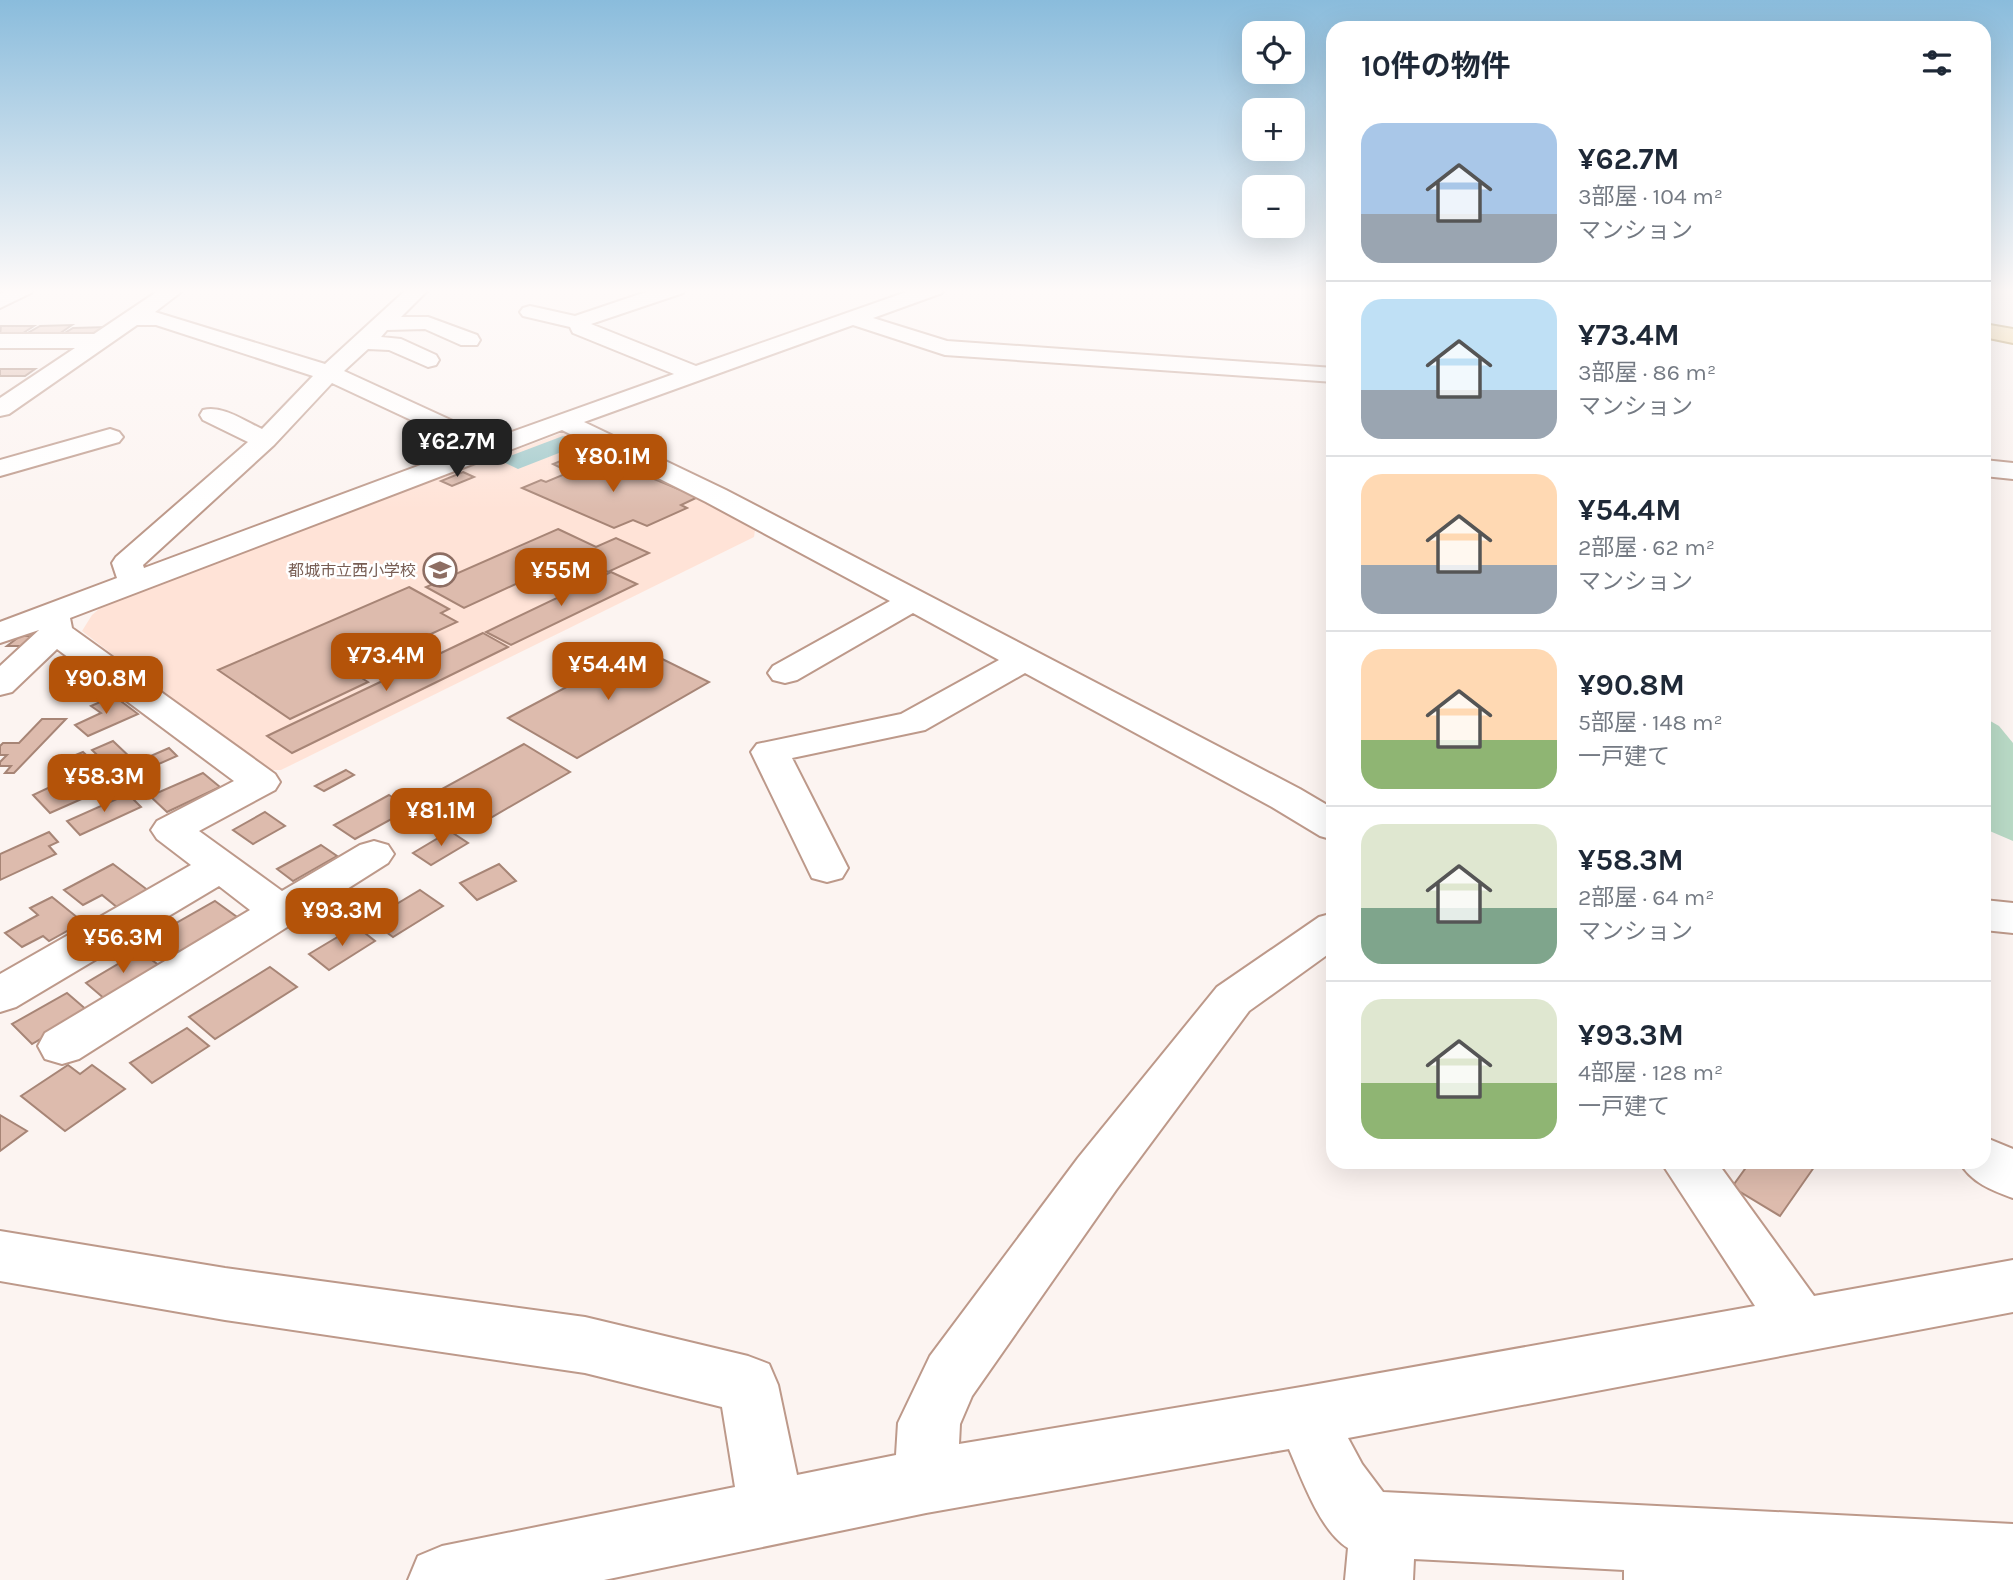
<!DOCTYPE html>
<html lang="ja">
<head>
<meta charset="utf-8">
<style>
  :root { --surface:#fff; --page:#f6f6f7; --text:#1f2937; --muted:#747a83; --line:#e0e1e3; --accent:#b45309 }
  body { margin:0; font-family:Karla,"Noto Sans JP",sans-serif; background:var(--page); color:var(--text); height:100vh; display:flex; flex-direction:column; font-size:26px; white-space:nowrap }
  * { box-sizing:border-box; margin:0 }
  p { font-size:23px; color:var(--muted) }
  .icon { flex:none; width:38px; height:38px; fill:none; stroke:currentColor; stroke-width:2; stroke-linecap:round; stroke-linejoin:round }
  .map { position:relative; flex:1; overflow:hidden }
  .sheet { position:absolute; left:1326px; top:21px; width:665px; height:1148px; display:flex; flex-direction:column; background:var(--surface); border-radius:21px; box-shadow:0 7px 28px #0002 }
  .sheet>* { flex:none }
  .buttons { position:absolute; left:1242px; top:21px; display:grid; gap:14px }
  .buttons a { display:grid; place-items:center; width:63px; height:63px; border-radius:14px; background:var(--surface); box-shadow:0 7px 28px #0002; font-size:35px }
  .price { position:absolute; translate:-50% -60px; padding:0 16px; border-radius:14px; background:var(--accent); color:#fff; font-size:23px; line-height:46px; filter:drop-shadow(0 2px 4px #0008) }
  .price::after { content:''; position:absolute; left:50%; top:42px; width:21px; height:16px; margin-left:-10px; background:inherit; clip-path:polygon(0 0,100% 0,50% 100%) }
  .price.on { background:#222; color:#fff }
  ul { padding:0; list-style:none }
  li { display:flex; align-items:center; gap:21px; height:175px; padding:0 35px }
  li+li { border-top:2px solid var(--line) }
  li span { display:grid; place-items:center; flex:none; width:196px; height:140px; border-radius:21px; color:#555 }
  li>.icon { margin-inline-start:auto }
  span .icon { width:84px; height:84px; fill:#fffc; stroke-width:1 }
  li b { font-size:30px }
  h2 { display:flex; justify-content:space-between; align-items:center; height:84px; padding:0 35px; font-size:30px }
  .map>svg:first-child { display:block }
</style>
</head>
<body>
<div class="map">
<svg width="2013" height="1580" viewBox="0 0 2013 1580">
  <rect width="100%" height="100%" fill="#fcf4f1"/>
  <path fill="#ffe3d7" d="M564 432H575L756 523 754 537 281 770H262L82 631 92 615 106 603Z"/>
  <path fill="#b9dac6" d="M1985 718 1999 726 2013 743V841L1985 829Z"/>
  <path fill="#9ec8c9" d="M563 436 582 444 518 469 499 460Z"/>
  <g fill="#ddbbad" stroke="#a78576" stroke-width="2">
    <path d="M72 325 59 334H26L40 326Z"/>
    <path d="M34 326 20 335H0L1 326Z"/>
    <path d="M106 327 96 334H63L73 328Z"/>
    <path d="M0 369H35L25 376H0Z"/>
    <path d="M575 455 585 460 563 469 553 464Z"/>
    <path d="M603 458 698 497 681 505 687 508 647 526 633 520 614 528 522 488 541 480 546 482Z"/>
    <path d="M463 472 474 477 452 486 441 481Z"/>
    <path d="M558 529 596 547 616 538 649 553 608 572 576 556 464 608 426 587Z"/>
    <path d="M611 572 637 584 511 645 486 632Z"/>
    <path d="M409 587 449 609 441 613 457 622 392 652 398 656 357 675 368 682 290 719 218 670Z"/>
    <path d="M483 633 508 647 292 753 267 736Z"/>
    <path d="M20 636H36L24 646H7Z"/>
    <path d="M640 648 709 682 577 758 508 718Z"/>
    <path d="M90 676 100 684 64 698 55 690Z"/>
    <path d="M114 696 138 714 88 736 75 725 101 713 91 706Z"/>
    <path d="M42 719H66L14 773H5L11 766H0V762L7 755H0V746L3 743H19Z"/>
    <path d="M113 741 135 762 114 771 92 750Z"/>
    <path d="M524 744 570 772 487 820 440 790Z"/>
    <path d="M169 748 177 756 129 777 121 769Z"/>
    <path d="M83 752 98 766 80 774 70 765 62 769 56 763Z"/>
    <path d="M346 770 354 775 324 791 315 786Z"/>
    <path d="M106 771 118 783 50 813 33 795 65 780 70 786Z"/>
    <path d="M203 773 220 787 167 812 150 796Z"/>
    <path d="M128 794 141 807 80 835 67 821Z"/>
    <path d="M389 795 410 809 355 839 334 825Z"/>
    <path d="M265 812 285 826 253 844 233 830Z"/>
    <path d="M450 831 468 843 431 865 413 853Z"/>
    <path d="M49 832 58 842 49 846 56 854 0 880V854Z"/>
    <path d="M321 845 337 856 293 881 277 869Z"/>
    <path d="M113 864 149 891 118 908 102 895 83 905 64 890Z"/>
    <path d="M499 864 516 881 477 900 460 883Z"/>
    <path d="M420 890 443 906 393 937 370 920Z"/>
    <path d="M52 897 83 922 49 941 43 936 22 947 5 933 38 915 30 908Z"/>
    <path d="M215 901 237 917 179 952 157 934Z"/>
    <path d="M356 926 375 941 329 970 309 954Z"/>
    <path d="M140 951 161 967 106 1000 86 983Z"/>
    <path d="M270 967 297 987 215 1039 189 1017Z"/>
    <path d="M67 993 88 1011 32 1044 12 1024Z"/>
    <path d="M187 1028 209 1046 152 1083 130 1063Z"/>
    <path d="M68 1065 80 1074 92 1065 125 1089 65 1131 21 1096Z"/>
    <path d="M0 1115 27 1131 0 1151Z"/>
    <path d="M1750 1162H1815L1817 1163 1780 1216 1732 1187Z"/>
  </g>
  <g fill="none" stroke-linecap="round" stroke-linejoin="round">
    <defs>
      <g id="minor">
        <path d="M9 289H34L31 293 0 308V294Z"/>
        <path d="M161 289H185L155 312 325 364 407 289H429L401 317H428L477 335 480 340 477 345H461L425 329 387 330 381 337 401 339 436 355 439 360 436 365 428 367 389 350 368 349 344 371 492 439 674 374 573 333 570 327 523 316 520 312 523 308 530 306 575 316 655 289H686L683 293 591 324 696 366 915 289H945L942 293 873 318 947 341 1334 368V382L945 355 853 325 584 422 726 490 1300 789 1334 809V840L1320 836 1272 807 1025 673 925 730 792 758 848 868 842 878 827 882 812 878 751 752 757 744 901 714 999 660 913 613 797 680 785 683 773 680 768 673 773 666 890 601 706 502 562 430 70 618 72 628 275 774 280 782 275 790 199 831 282 891 360 845 374 841 388 845 394 854 388 863 79 1059 62 1064 45 1059 38 1046 45 1033 250 910 219 886 16 1007 0 1012V974L191 865 157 839 151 830 157 821 234 781 57 649 12 692 0 695V666L39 630 0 643V622L117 578 112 563 116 557 248 442 203 420 200 415 203 410C223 405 244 421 262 429L313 376 156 325H137L9 414 0 416V398L75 348H0V334H94ZM332 383 469 447 144 568 143 565 274 445Z"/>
        <path d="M110 429 119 432 123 437 119 442 0 476V460Z"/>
        <path d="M1984 460 2013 463V479L1984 476Z"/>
        <path d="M1984 900 2013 903V933L1984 930Z"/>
        <path d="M1334 913V950L1249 1011 1116 1190 972 1396 960 1424 959 1444 1307 1386 1755 1306 1661 1162H1717L1814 1296 2013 1260V1312L1348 1438 1362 1464 1383 1492 2013 1524V1580H1624V1570L1414 1559 1413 1580H1345L1348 1548C1320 1531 1302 1479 1289 1449L926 1513 604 1580H408L418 1556 442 1546 735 1487 722 1407 585 1373 225 1320 0 1281V1231L225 1268 585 1317 748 1356 769 1364 778 1385 797 1475 896 1455 898 1423 930 1356 1078 1158 1217 987 1319 917Z"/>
        <path d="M1984 1137 2013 1149V1198C1993 1191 1970 1182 1960 1162H1984Z"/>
      </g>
      <path id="major" d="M1984 324 2013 329V343L1984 337Z"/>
    </defs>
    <use href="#minor" stroke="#bd998a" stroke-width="4"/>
    <use href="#major" stroke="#a37f33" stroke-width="4"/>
    <use href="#minor" fill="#fff" fill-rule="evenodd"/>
    <use href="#major" fill="#f1d38f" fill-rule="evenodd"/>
  </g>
  <linearGradient id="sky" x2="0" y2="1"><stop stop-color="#8abcdc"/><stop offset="0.57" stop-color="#fefaf9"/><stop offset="1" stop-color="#fefaf9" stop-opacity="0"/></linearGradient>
  <rect width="2013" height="510" fill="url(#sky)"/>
  <defs>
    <symbol id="school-ring" viewBox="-11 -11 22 22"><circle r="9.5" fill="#fff" stroke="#8d6e63" stroke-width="1.5"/><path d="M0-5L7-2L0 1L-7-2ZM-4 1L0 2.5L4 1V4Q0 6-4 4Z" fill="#8d6e63"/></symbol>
  </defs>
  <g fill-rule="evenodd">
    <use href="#school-ring" x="421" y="551" width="38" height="38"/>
  </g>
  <g text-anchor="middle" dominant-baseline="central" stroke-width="5" stroke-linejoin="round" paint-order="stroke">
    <g font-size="16" fill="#785e54" stroke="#fff" text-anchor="end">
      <text x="416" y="570">都城市立西小学校</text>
    </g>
  </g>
</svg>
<div class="buttons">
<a><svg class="icon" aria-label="locate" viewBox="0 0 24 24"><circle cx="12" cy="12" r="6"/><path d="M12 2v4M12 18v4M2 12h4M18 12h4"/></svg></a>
<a>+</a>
<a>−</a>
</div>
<b class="price on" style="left:457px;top:479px">¥62.7M</b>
<b class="price" style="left:613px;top:494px">¥80.1M</b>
<b class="price" style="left:561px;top:608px">¥55M</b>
<b class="price" style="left:386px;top:693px">¥73.4M</b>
<b class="price" style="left:608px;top:702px">¥54.4M</b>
<b class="price" style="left:106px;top:716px">¥90.8M</b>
<b class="price" style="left:104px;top:814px">¥58.3M</b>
<b class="price" style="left:441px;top:848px">¥81.1M</b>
<b class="price" style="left:342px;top:948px">¥93.3M</b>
<b class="price" style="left:123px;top:975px">¥56.3M</b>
<section class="sheet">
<h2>10件の物件<svg class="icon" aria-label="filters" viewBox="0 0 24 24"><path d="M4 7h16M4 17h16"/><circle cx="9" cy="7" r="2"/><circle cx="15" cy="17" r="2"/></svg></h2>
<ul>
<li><span style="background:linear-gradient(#a9c7e8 65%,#9aa5b1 0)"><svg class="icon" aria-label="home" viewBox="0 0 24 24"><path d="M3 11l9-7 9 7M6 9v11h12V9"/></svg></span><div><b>¥62.7M</b><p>3部屋 · 104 m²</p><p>マンション</p></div></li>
<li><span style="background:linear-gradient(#bfe0f5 65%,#9aa5b1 0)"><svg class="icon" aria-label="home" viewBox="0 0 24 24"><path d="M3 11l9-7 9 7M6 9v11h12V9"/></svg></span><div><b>¥73.4M</b><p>3部屋 · 86 m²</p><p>マンション</p></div></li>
<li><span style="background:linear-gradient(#ffd9b3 65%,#9aa5b1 0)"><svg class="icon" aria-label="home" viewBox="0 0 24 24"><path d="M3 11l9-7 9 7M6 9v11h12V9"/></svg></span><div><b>¥54.4M</b><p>2部屋 · 62 m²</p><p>マンション</p></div></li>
<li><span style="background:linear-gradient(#ffd9b3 65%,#8fb573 0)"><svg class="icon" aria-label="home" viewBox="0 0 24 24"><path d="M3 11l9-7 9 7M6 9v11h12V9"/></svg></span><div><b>¥90.8M</b><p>5部屋 · 148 m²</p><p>一戸建て</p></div></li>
<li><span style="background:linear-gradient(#dfe7d0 60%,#7fa58c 0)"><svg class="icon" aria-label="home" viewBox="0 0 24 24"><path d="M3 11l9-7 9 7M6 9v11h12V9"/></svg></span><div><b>¥58.3M</b><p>2部屋 · 64 m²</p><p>マンション</p></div></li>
<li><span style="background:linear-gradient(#dfe7d0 60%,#8fb573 0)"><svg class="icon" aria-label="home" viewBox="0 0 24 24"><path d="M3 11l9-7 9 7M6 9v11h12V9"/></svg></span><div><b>¥93.3M</b><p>4部屋 · 128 m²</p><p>一戸建て</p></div></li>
</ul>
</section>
</div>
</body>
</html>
